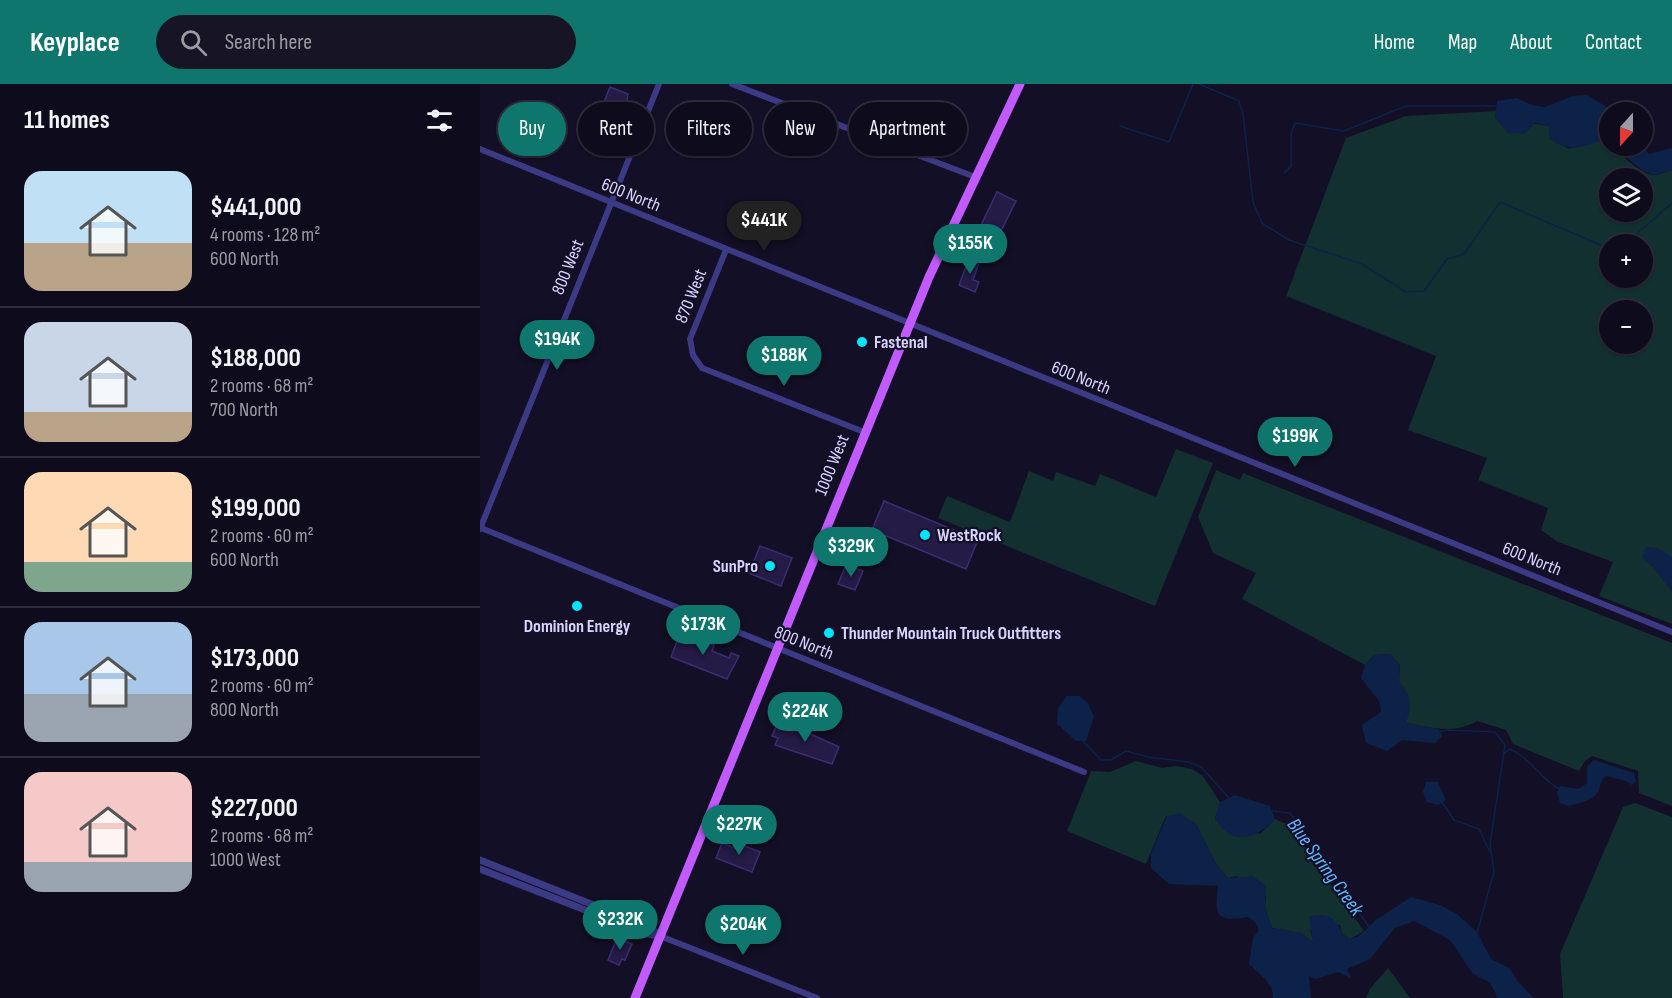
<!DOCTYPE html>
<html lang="en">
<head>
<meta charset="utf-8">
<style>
  :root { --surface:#0e0b1c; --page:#171425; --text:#f1f3f6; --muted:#9b9ba3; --line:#2e2b3b; --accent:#0f766e }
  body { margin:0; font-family:"Sofia Sans Condensed",sans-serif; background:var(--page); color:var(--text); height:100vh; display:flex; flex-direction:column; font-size:22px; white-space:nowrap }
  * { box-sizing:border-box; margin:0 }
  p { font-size:20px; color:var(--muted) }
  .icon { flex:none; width:33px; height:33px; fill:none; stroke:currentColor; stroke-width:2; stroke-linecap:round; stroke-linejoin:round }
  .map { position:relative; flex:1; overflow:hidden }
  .sheet { display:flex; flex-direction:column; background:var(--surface); width:480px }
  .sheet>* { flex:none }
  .top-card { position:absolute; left:18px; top:18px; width:570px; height:54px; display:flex; gap:12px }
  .needle { width:39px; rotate:201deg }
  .fabs { position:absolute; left:1119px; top:18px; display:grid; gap:12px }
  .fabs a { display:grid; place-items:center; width:54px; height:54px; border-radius:50%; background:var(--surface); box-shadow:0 2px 4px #0004,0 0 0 2px var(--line); font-size:30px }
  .price { position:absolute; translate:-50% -51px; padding:0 14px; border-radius:21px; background:var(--accent); color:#fff; font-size:20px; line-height:39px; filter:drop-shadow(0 2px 3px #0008) }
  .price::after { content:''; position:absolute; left:50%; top:36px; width:18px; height:14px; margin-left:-9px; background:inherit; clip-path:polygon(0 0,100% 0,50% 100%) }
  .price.active { background:#222; color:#fff }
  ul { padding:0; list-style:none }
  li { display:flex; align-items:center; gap:18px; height:150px; padding:0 24px }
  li+li { border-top:2px solid var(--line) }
  li span { display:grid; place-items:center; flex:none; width:168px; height:120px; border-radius:18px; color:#555 }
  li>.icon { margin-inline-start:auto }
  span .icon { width:72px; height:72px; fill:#fffc; stroke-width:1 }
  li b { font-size:26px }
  h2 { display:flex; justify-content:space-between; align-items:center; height:72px; padding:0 24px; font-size:26px }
  .tag { padding:0 21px; border-radius:27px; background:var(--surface); box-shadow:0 2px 4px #0004,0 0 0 2px var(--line); font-size:21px; line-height:54px }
  .tag.active { background:var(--accent); color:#fff }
  header { display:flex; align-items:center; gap:36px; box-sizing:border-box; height:84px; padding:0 30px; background:var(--accent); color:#fff }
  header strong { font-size:28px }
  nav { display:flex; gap:33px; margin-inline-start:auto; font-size:21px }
  .search { width:420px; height:54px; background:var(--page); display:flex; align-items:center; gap:15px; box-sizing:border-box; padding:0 21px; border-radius:33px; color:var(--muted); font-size:22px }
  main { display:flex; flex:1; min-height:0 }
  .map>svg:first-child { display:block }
</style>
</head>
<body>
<header>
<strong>Keyplace</strong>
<div class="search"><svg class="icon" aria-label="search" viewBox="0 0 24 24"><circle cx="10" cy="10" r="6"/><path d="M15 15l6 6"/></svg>Search here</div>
<nav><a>Home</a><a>Map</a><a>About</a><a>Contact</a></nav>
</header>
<main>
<section class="sheet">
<h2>11 homes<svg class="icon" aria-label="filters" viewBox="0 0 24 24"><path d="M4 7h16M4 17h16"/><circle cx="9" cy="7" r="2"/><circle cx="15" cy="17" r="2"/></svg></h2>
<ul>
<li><span style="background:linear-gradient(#bfe0f5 60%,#b9a48a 0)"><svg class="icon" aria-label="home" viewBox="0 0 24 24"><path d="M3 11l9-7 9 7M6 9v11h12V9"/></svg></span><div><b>$441,000</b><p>4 rooms · 128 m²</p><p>600 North</p></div></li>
<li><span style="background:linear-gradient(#c9d6e8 75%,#b9a48a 0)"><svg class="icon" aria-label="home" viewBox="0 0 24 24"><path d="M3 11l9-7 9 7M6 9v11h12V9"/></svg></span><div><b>$188,000</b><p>2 rooms · 68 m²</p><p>700 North</p></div></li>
<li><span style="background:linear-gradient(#ffd9b3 75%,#7fa58c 0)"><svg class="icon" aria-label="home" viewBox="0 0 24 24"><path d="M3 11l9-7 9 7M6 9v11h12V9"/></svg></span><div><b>$199,000</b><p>2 rooms · 60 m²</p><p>600 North</p></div></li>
<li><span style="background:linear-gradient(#a9c7e8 60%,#9aa5b1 0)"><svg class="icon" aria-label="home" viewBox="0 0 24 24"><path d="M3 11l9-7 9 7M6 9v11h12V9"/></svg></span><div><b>$173,000</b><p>2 rooms · 60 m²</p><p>800 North</p></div></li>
<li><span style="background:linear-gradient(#f6c9c9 75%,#9aa5b1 0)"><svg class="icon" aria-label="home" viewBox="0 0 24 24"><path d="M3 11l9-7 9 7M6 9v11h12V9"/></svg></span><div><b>$227,000</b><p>2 rooms · 68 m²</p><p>1000 West</p></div></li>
</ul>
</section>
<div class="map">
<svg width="1192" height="914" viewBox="0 0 1192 914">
  <rect width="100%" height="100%" fill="#130f26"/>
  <g fill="#12302f" fill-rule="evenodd">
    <path d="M1016 27 1015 34 1069 42V54L1089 65 1125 55C1136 65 1156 88 1173 91 1179 91 1187 87 1192 86V540L1119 512 1133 478 1078 458 1061 446 1068 424 998 396 1007 374 928 346 956 272 806 212 866 54 926 32ZM1130 94H1162V128H1130ZM1130 160H1162V194H1130ZM1130 226H1162V260H1130Z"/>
    <path d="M696 365 733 379 675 522 458 434 467 412 530 438 549 387 573 397 576 388 615 402 620 390 676 413Z"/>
    <path d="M736 386 760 396 763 389 1192 559V722L1159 709 1158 687 1112 672 1105 677 1099 687 1033 660 1026 646 997 637C975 650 951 644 926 639L919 598 920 581 910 570 894 571 885 581 762 515 776 489 733 469 718 433Z"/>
    <path d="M656 677 682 684 697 682 712 685 723 692 740 718 735 735 780 750 795 735 809 741 884 847 870 855 862 850 860 841 830 846 834 859 821 849 792 844 785 823 786 812 757 792 748 794 736 780 716 740 686 732 666 780 587 747 611 687 630 688Z"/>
    <path d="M1155 719 1192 733V914H1083L1080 870 1143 723Z"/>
    <path d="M908 884 930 914H886L890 905Z"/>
  </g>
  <g fill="#0c2248">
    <path d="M1107 11 1135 28H1130L1129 59 1125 55C1101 63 1090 70 1069 54V42L1055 39 1045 50 1028 49 1015 34 1017 17 1037 14 1052 21 1065 23 1093 12Z"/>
    <path d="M1132 62H1162L1169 70 1192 64V86L1174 91 1162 86Z"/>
    <path d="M1166 463 1178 464 1192 473V508L1173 483 1162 474Z"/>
    <path d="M910 570 920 581 919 598C932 611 932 622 926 639L959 645 962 652 955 659 922 656 907 667 886 659 882 641 901 628 899 617 881 594 885 581 894 571Z"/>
    <path d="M586 612H599L608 619 614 633 606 657H596L577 640 578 624Z"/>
    <path d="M1114 676 1154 689 1156 698 1151 701 1146 697 1126 692C1121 696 1122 698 1119 705 1116 716 1099 719 1089 722L1080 719 1077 709 1080 702 1098 705 1107 699V682Z"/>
    <path d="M946 698H958L966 716 958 721 947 718 943 708Z"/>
    <path d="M755 711 790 722 795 735C775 756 753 763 735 735L740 718Z"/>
    <path d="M700 729 716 740 736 780 748 794 773 792 786 802 785 823 792 844 821 849 833 858 829 833C844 827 858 834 862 850L870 855 879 852 896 836 931 813 960 821 977 830 997 848 1011 875 1029 884 1038 898 1054 914H1018L1010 899 992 889 970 856 934 837 915 844 890 875 867 885 871 894 858 888 836 895 829 892 831 914H793C794 899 779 890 769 880L773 854 779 846 775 838 768 833C736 838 734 832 738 802L689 800 671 784V769L687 732Z"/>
  </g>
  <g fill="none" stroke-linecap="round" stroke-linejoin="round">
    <g stroke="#0c2248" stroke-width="1.5">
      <path d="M719 0 759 17 763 30 773 118 782 139 809 156 882 180 926 208 944 207 967 175 984 170 1020 118 1130 165"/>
      <path d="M640 42 689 58 713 0"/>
      <path d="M804 89 811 82V50L815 39 864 47 926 22H1018"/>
      <path d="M1145 160 1192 119"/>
      <path d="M959 648 967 646 1015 648 1025 661 1010 760 1014 788 997 849"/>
      <path d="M603 657 621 676H631L646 667 668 673 708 678 721 683 750 715"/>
      <path d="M1023 670 1030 665C1050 674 1060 694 1079 705"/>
      <path d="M962 718 974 736 999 745 1010 768"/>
      <path d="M792 727 810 729 889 843"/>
    </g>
  </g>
  <g fill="#241b47" stroke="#3b2d73" stroke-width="1.5">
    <path d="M130 3 148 10 146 23 143 22 141 26 124 18Z"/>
    <path d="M517 108 536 117 512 165 494 156Z"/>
    <path d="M490 172 500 176 493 196 499 198 495 208 479 201Z"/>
    <path d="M404 417 498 456 486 485 392 446Z"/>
    <path d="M280 462 312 474 301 502 269 489Z"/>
    <path d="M366 481 383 487 375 506 358 500Z"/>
    <path d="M201 547 234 561 232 567 249 574 251 569 259 572 247 595 191 573Z"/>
    <path d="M304 638 359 663 352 680 295 661 298 654 292 652 296 643 301 645Z"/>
    <path d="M242 759 255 764 257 759 280 768 272 788 236 774Z"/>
    <path d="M137 854 152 860 145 876 142 875 139 881 128 876Z"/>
  </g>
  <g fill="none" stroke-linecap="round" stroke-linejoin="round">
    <g stroke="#3d3a85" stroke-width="6">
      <path d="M252 0 495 93"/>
      <path d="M0 65 1192 548"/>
      <path d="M246 166 210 255 213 271 222 284 384 348"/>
      <path d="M1 444 604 688"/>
      <path d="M0 445 179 0"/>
      <path d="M180 852 337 914"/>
    </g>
    <g stroke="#3d3a85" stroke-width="7">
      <path d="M0 776 169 843 180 852"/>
      <path d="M0 785 167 850 180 852"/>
    </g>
    <path stroke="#c25bff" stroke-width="9" d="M155 914 449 193 540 0"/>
  </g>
  <g fill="#00e5ff" stroke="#130f26" stroke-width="2">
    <circle cx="382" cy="258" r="6"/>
    <circle cx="445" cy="451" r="6"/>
    <circle cx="290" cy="482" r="6"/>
    <circle cx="97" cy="522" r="6"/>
    <circle cx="349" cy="549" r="6"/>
  </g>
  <g text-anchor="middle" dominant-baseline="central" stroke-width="4.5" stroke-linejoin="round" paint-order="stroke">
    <g font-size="18" fill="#d9d4ff" stroke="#130f26">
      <text transform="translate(151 111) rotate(22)">600 North</text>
      <text transform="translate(88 183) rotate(-68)">800 West</text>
      <text transform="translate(211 212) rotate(-68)">870 West</text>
      <text transform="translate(601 294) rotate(22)">600 North</text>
      <text transform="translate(352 381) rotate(-68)">1000 West</text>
      <text transform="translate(1052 475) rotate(22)">600 North</text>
      <text transform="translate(324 559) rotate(22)">800 North</text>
    </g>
    <g font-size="18" font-weight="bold" fill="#d9d4ff" stroke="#130f26" text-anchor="start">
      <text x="394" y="258">Fastenal</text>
      <text x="457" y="451">WestRock</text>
      <text x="278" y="482" text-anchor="end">SunPro</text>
      <text x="97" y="542" text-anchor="middle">Dominion Energy</text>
      <text x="361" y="549">Thunder Mountain Truck Outfitters</text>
    </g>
    <g font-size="20" font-style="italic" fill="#62b6ff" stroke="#130f26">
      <text transform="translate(845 783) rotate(54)">Blue Spring Creek</text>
    </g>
  </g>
</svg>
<div class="fabs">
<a><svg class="needle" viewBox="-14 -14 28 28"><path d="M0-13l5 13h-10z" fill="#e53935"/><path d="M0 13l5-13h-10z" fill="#9b9ba3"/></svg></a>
<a><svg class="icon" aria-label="layers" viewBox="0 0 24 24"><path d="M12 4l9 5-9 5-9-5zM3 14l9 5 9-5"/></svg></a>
<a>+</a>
<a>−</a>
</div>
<b class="price active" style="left:284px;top:168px">$441K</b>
<b class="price" style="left:490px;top:191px">$155K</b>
<b class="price" style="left:77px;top:287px">$194K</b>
<b class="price" style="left:304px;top:303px">$188K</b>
<b class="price" style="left:815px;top:384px">$199K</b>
<b class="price" style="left:371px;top:494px">$329K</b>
<b class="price" style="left:223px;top:572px">$173K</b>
<b class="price" style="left:325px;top:659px">$224K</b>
<b class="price" style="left:259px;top:772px">$227K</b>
<b class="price" style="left:140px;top:867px">$232K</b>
<b class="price" style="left:263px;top:872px">$204K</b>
<div class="top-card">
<a class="tag active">Buy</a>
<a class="tag">Rent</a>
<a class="tag">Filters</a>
<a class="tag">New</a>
<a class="tag">Apartment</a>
</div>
</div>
</main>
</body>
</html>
